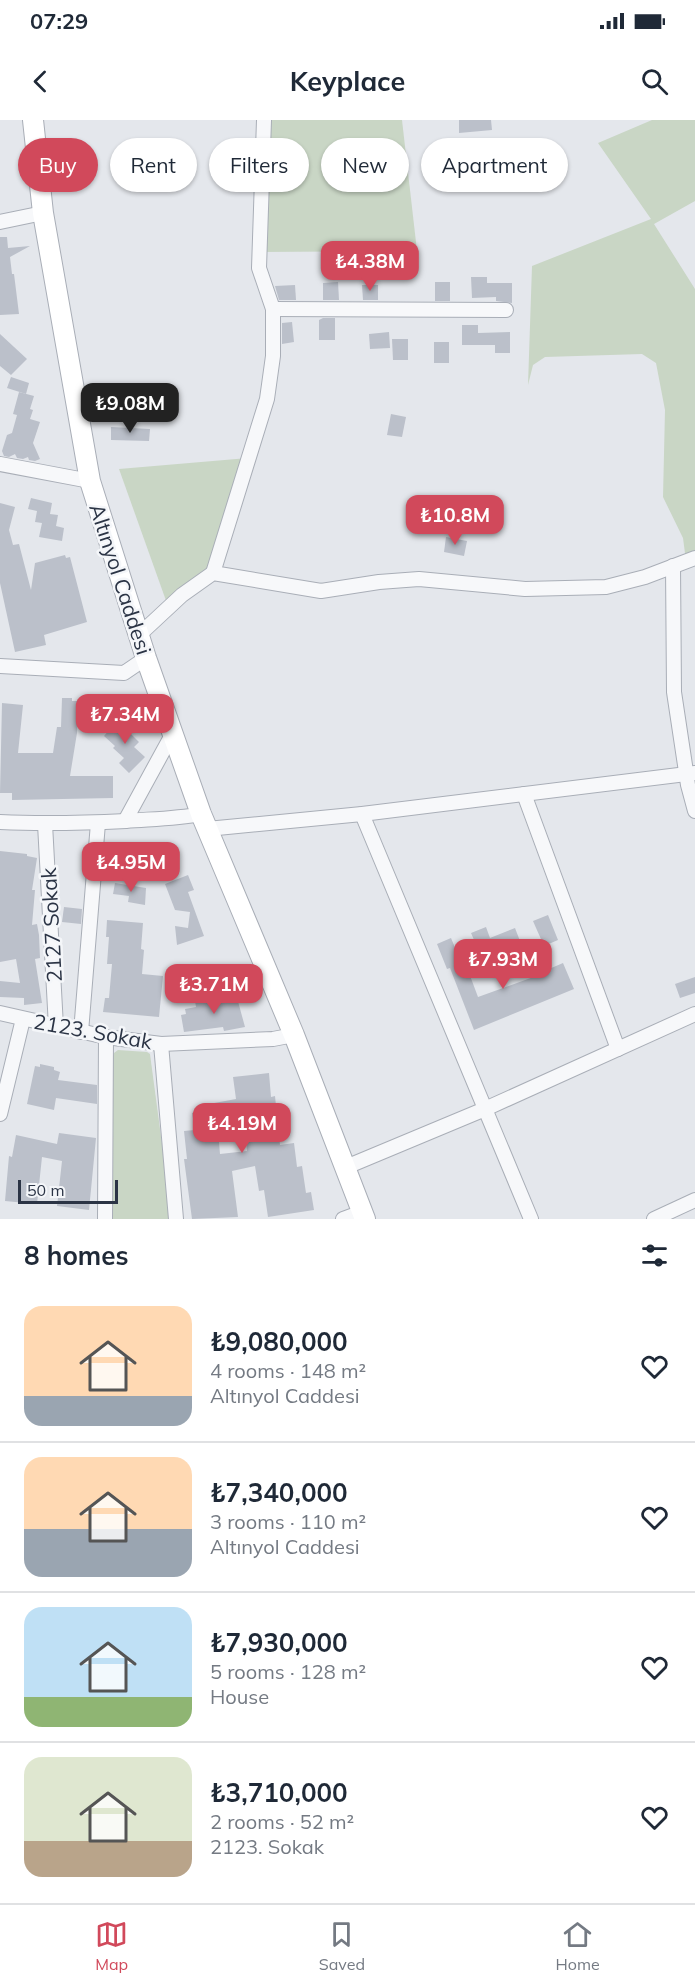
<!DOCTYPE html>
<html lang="en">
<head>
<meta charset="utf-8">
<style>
  :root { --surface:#fff; --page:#f6f6f7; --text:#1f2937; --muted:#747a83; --line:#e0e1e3; --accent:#d1495b }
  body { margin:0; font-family:Mulish,sans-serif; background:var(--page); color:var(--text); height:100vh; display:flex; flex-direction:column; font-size:22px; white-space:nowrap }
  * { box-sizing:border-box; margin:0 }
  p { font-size:20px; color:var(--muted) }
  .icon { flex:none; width:33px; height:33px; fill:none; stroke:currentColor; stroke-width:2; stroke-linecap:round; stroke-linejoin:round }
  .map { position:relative; height:1099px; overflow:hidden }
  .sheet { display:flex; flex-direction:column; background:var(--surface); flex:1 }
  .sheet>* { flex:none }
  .guide { position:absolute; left:18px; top:18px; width:660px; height:54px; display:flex; gap:12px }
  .scale { position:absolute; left:18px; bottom:15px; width:100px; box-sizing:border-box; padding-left:6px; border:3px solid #2b3445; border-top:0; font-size:16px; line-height:21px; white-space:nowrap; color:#2b3445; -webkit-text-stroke:4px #f4f6f9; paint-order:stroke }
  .price { position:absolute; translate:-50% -51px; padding:0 14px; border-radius:12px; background:var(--accent); color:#fff; font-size:20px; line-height:39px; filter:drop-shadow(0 2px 3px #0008) }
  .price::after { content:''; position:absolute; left:50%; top:36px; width:18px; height:14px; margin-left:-9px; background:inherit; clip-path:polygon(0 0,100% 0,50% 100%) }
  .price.current { background:#222; color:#fff }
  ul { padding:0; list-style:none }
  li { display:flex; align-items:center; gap:18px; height:150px; padding:0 24px }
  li+li { border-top:2px solid var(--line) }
  li span { display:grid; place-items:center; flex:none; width:168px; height:120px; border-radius:18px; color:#555 }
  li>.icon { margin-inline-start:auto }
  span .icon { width:72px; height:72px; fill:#fffc; stroke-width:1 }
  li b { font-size:26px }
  h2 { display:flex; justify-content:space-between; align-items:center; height:72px; padding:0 24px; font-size:26px }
  .tag { padding:0 21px; border-radius:27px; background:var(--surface); box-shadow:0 2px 4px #0004; font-size:21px; line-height:54px }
  .tag.current { background:var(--accent); color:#fff }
  .status { display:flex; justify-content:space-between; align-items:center; height:42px; padding:0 30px; background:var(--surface); direction:ltr }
  .status svg { height:16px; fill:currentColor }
  header { display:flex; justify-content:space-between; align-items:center; height:78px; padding:0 24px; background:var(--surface); font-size:27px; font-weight:700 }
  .dock { display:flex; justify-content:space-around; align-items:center; height:84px; border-top:2px solid var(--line); background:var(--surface); font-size:16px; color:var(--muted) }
  .dock a { display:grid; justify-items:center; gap:3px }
  .dock .current { color:var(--accent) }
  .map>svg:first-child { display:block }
</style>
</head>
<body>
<div class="status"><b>07:29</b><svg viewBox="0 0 49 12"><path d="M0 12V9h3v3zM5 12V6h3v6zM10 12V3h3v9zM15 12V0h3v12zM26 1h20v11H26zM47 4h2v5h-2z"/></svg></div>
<header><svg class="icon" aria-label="back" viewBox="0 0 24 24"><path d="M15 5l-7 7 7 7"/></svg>Keyplace<svg class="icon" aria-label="search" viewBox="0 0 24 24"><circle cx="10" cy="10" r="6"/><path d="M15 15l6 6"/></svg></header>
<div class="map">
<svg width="695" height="1099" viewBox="0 0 695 1099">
  <rect width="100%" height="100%" fill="#e4e7ec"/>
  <g fill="#c9d6c5">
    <path d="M270 0H402L417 131 260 132Z"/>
    <path d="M652 0H695V81L654 104 695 169V438L686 441 683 418 663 377 665 290 656 243 642 234 545 237 533 245 528 265 532 146 651 99 598 23Z"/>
    <path d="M248 338 213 453 169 489 119 349Z"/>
    <path d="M118 930 147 932 150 934 172 1099H113L112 938 114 933Z"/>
  </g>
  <g fill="#bbc0ca" fill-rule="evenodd">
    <path d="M459 0H491L492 10 459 13Z"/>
    <path d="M0 117H7L8 128 30 126 10 137 12 154H14L19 194 0 195Z"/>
    <path d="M471 157H487V163H512V183L496 181V177L472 178Z"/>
    <path d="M338 162 339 180H323V163Z"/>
    <rect x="435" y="162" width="15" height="19"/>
    <path d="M295 165 296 180H279L275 166Z"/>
    <path d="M362 165H378V180H363Z"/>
    <path d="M323 198H335V220H319V200Z"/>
    <path d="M292 202 294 222 282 224V203Z"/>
    <path d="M462 205H478V213L510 212V233H495V225H462Z"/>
    <path d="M389 212 390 228 370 229 369 214Z"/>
    <path d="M0 214 27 239 11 255 0 246Z"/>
    <path d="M392 219H408V240H393Z"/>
    <rect x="434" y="222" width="15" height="21"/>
    <path d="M11 257 29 263 26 274 7 268Z"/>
    <path d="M19 272 34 276 30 289 33 290 30 299 40 302 33 323 40 339 35 341 29 340 28 337 23 339 17 338 15 334 9 337 4 336 2 331 7 315 12 313 17 295 13 294Z"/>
    <path d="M391 294 406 297 402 317 387 315Z"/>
    <path d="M111 307 150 309 149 321 111 320Z"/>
    <path d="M31 378 52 383 50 394 58 395 56 406 64 408 62 421 39 417 42 403 35 402 37 391 28 389Z"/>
    <path d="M0 383 15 387 9 410 13 425 19 424 31 470 35 443 65 435 66 438 70 437 87 502 44 515 46 525 15 532 0 463Z"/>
    <path d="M446 417 467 421 464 436 444 432Z"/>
    <path d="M62 578H72V581H78L77 613 70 656H113V678L12 680V673H0L2 583 23 585 18 633H53L57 607H61Z"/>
    <path d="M119 599 130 609 128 611 139 622 134 627 145 637 129 653 119 643 124 638 113 628 115 626 104 616Z"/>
    <path d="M0 731 27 734V736L37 738 32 770H35L32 805 37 804 39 815 40 838 35 839 42 883 24 885V878L0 877V861L20 863 16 839 0 842Z"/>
    <path d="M188 755 194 770 188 772 204 816 177 825 175 806 188 808 190 792 175 790 165 764Z"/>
    <path d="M115 763 146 768 145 785 128 782 129 776 113 774Z"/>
    <path d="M64 787 82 789 81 804 62 802Z"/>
    <path d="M548 795 558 820 544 826 533 801Z"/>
    <path d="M107 800 143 803 141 829 144 830 142 854 163 856 159 897 103 892 105 878H109L112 844H107L109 817H106Z"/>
    <path d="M486 807 490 818 515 808 525 834 511 839 506 828 482 838 471 813Z"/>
    <path d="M451 818 466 854 469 853 478 877 550 851 549 849 563 843 574 869 474 910 450 848 447 849 437 824Z"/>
    <path d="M695 857V873L680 878 675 864Z"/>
    <path d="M236 874 245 907 224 911 223 907 184 912 181 895 186 894 185 889 196 887 195 881Z"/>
    <path d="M40 944 54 947V950L60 952 58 960 97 965V984L56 978 54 990 27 984 35 946 40 947Z"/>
    <path d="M269 953 271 977 275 976 280 1025 294 1023 297 1047 302 1046 306 1073 311 1072 314 1090 268 1097 264 1070 259 1071 255 1046 232 1051 238 1097 192 1099 184 1039H187L184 1011 195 1010 192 993 199 991 198 986 236 979 233 957ZM241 996 244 997 247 1031 220 1034 217 1000Z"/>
    <path d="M59 1013 96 1018 89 1090 57 1086 62 1041 42 1037 37 1084 5 1081 9 1036 12 1037 16 1015 57 1024Z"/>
  </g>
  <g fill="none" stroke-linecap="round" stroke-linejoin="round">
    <defs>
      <g id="minor">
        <path d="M0 102 43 93"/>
        <path d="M273 189 506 190"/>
        <path d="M0 344 90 361"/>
        <path d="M673 446 674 572 688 665 695 691"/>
        <path d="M213 453 267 279 273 236V189L259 148 264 0"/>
        <path d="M139 515 182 475 213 453 321 471 379 462 419 459 525 469 606 467 645 457 695 438"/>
        <path d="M0 546 124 553 146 538"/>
        <path d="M524 674 618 929"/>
        <path d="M362 694 531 1099"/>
        <path d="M125 701 173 613"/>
        <path d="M0 702C42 704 84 703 126 701 151 699 176 699 201 694"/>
        <path d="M45 704 56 907"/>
        <path d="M207 709 362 694 695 653"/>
        <path d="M0 893 106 917 161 924 273 919 294 915"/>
        <path d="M81 912 98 703"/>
        <path d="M161 924 176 1099"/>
        <path d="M0 994 23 899"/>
        <path d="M346 1047 485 989 695 894"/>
        <path d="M105 1099 106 917"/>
        <path d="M343 1099 362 1092"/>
        <path d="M654 1099 695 1080"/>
      </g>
      <path id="secondary" d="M33 0 43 93 90 361 146 538 201 694 294 915 365 1099"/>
    </defs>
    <use href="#minor" stroke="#a9aeb7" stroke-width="16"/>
    <use href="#secondary" stroke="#a9aeb7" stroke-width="22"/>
    <use href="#minor" stroke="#f7f8fa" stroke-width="14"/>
    <use href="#secondary" stroke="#fff" stroke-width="20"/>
  </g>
  <g text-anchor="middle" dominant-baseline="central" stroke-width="5" stroke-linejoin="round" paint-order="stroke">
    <g font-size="21" fill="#2b3445" stroke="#f4f6f9">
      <text transform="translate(121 459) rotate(72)">Altınyol Caddesi</text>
      <text transform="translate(51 805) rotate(-93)">2127 Sokak</text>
      <text transform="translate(93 911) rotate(10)">2123. Sokak</text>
    </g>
  </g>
</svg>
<div class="scale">50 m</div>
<b class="price" style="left:370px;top:172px">₺4.38M</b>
<b class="price current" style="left:130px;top:314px">₺9.08M</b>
<b class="price" style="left:455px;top:426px">₺10.8M</b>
<b class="price" style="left:125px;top:625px">₺7.34M</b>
<b class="price" style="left:131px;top:773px">₺4.95M</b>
<b class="price" style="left:503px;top:870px">₺7.93M</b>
<b class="price" style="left:214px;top:895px">₺3.71M</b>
<b class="price" style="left:242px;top:1034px">₺4.19M</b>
<div class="guide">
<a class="tag current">Buy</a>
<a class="tag">Rent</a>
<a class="tag">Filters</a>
<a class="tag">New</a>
<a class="tag">Apartment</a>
</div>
</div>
<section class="sheet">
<h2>8 homes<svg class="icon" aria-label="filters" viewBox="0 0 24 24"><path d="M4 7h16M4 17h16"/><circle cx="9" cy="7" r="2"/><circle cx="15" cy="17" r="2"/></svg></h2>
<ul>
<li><span style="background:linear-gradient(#ffd9b3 75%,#9aa5b1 0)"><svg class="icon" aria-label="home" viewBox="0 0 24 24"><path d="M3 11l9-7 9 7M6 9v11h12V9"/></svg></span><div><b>₺9,080,000</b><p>4 rooms · 148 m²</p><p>Altınyol Caddesi</p></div><svg class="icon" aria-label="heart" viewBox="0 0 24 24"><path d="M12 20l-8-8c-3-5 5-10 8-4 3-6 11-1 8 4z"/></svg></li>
<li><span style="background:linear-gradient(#ffd9b3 60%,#9aa5b1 0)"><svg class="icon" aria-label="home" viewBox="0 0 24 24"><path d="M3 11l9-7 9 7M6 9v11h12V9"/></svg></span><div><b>₺7,340,000</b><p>3 rooms · 110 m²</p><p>Altınyol Caddesi</p></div><svg class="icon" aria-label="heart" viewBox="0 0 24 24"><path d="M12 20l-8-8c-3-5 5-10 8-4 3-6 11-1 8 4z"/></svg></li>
<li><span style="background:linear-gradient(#bfe0f5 75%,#8fb573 0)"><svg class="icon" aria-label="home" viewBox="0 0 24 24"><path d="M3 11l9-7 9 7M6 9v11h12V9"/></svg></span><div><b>₺7,930,000</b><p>5 rooms · 128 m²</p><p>House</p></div><svg class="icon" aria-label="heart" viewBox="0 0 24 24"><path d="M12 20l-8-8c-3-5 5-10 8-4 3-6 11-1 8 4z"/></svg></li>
<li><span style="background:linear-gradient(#dfe7d0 70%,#b9a48a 0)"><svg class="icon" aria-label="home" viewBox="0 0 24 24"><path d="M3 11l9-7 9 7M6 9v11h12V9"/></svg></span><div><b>₺3,710,000</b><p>2 rooms · 52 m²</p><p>2123. Sokak</p></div><svg class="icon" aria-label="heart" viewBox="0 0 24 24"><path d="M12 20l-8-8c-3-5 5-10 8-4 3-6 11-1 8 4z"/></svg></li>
</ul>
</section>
<nav class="dock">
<a class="current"><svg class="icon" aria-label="map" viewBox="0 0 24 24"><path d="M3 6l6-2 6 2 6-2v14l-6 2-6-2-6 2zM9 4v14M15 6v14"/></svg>Map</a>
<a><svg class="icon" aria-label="saved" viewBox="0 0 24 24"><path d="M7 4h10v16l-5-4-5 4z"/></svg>Saved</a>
<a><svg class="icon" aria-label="home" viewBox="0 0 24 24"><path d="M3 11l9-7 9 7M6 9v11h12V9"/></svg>Home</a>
</nav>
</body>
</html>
